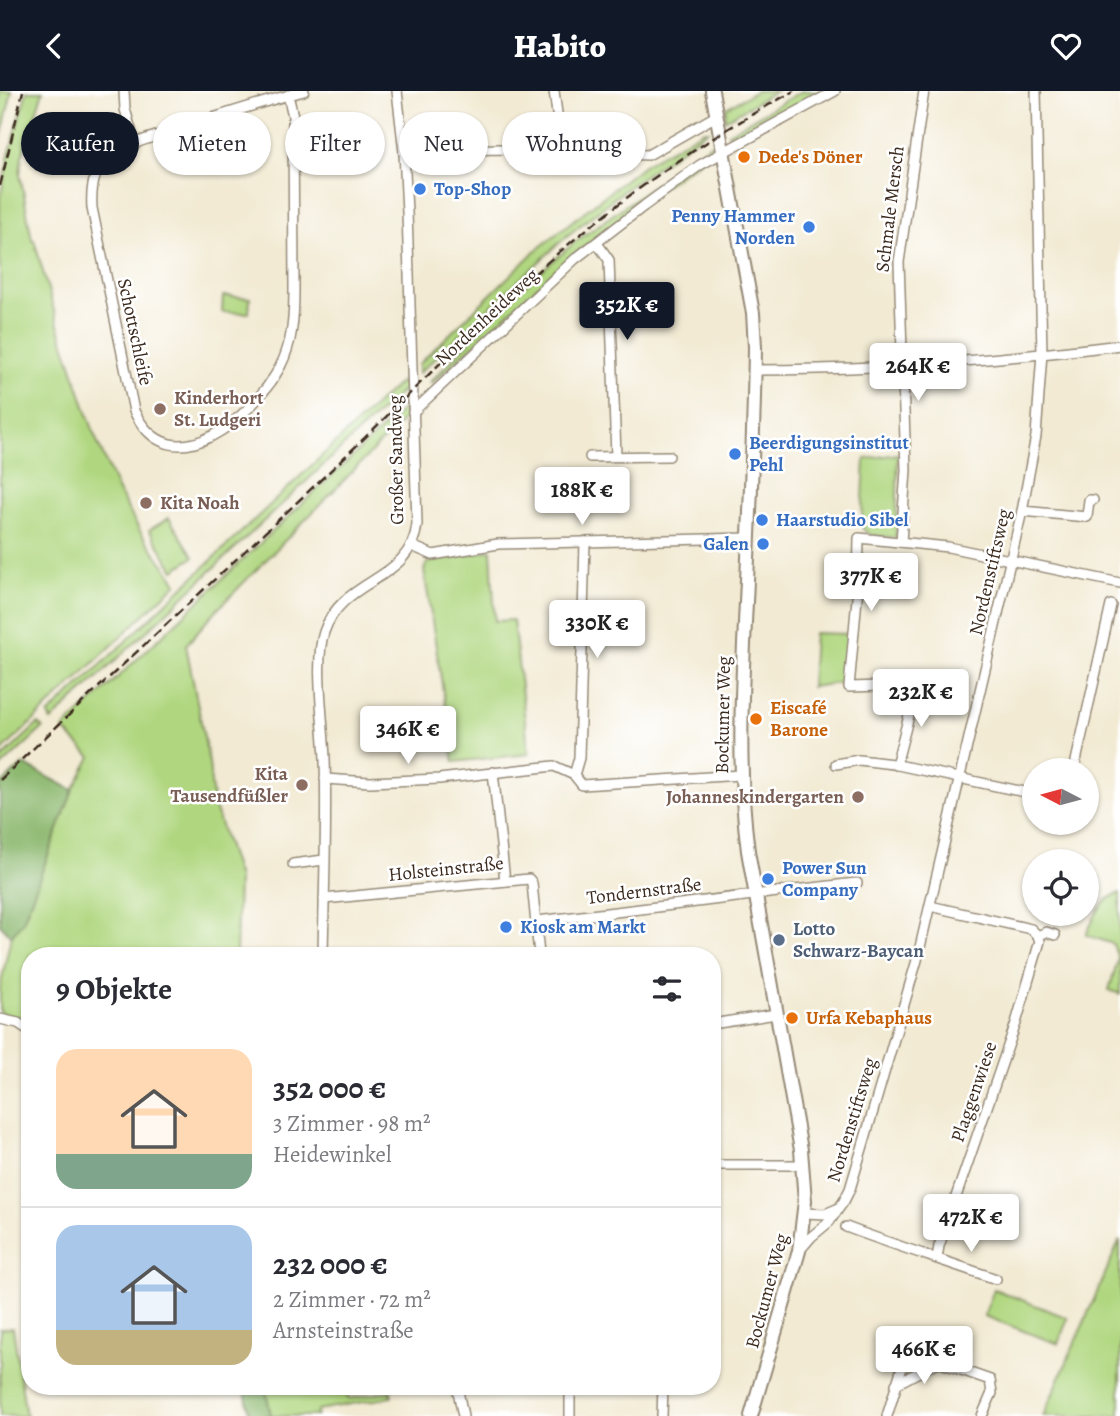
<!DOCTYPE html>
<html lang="de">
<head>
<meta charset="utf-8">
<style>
  :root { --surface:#fff; --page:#f7f7f7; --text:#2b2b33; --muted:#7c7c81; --line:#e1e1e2; --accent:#111827 }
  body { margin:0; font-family:Alegreya,serif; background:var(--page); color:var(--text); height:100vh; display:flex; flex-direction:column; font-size:26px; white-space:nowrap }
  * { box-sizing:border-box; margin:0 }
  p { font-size:23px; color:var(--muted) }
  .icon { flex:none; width:38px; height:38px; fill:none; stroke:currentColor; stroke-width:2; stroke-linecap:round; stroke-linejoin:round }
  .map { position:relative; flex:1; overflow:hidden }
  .drawer { position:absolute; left:21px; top:856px; width:700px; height:448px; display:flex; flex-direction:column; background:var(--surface); border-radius:28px; box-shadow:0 2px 5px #0004 }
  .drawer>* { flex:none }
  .top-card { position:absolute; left:21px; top:21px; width:700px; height:63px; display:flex; gap:14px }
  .needle { width:46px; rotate:276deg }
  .tools { position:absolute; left:1022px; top:667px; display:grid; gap:14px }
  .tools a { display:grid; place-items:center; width:77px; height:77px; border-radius:50%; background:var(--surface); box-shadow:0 2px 5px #0004; font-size:35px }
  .price { position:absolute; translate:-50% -60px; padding:0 16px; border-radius:7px; background:#fff; color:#222; font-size:23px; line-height:46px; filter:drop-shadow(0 2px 4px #0008) }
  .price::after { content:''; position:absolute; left:50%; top:42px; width:21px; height:16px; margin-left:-10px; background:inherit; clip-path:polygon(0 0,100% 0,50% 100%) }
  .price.selected { background:var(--accent); color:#fff }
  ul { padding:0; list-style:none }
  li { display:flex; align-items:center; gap:21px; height:175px; padding:0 35px }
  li+li { border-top:2px solid var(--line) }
  li span { display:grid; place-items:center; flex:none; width:196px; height:140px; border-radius:21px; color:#555 }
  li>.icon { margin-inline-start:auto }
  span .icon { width:84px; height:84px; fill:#fffc; stroke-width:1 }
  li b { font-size:30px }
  h2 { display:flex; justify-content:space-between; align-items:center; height:84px; padding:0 35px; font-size:30px }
  .tag { padding:0 24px; border-radius:32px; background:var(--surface); box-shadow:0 2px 5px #0004; font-size:24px; line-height:63px }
  .tag.selected { background:var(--accent); color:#fff }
  header { display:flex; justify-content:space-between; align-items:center; height:91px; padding:0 35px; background:var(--accent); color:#fff; font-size:32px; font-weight:800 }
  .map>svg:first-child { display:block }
</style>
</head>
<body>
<header><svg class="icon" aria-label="back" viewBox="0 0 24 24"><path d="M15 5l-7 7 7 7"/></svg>Habito<svg class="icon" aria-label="heart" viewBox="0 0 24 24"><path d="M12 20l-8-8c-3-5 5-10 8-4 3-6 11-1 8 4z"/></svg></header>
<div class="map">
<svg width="1120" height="1325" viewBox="0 0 1120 1325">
  <rect width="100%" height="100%" fill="#fff"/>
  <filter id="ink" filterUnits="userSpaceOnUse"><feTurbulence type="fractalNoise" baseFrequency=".0143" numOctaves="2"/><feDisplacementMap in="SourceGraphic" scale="14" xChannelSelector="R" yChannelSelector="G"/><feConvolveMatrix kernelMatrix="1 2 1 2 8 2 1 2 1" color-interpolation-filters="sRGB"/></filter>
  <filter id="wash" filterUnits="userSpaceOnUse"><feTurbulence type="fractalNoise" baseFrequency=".00686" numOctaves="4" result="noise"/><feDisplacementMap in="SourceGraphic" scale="28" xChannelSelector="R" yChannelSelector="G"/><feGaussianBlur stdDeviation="1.57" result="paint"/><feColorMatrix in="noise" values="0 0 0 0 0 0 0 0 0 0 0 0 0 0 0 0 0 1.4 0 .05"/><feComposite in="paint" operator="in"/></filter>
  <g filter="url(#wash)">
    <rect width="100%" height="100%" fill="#f2ead3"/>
    <g fill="#b0d780" stroke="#76804f" stroke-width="2">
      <path d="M0 0H12L0 52Z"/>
      <path d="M27 0H43L22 65 20 83 32 149H34L59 237 95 345 117 398 141 442 177 492 0 662V108L9 64Z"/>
      <path d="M756 0H776L725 29 726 17Z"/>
      <path d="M802 0H826L733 49 728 42Z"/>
      <path d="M704 39H708L628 96 568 144 419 282V273L534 161 565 136 645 73Z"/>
      <path d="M712 52 713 60 648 106 562 173 432 292 430 291 517 201 575 151Z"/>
      <path d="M223 205 250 207 249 222 222 221Z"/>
      <path d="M401 290 406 296 396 306 51 630 48 624Z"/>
      <path d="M405 316 406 326 211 525 186 554 209 672 213 710 238 787 236 864H30V925L21 928 0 922V897L11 845 23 830 73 699 91 666 63 638Z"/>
      <path d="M898 363 896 447 870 444 863 438 862 427 865 368Z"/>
      <path d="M169 427 194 466 174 479 149 439Z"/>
      <path d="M491 459 495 530 513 529 529 663 454 671 424 479 427 472Z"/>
      <path d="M814 542 850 543 846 591 811 596Z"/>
      <path d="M38 633 43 637 0 677V669Z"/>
      <path d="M1120 802V903L1109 899 1118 868 1113 853 1086 844C1094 827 1101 807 1120 802Z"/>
      <path d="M1120 1149V1325H1043Z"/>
      <path d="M994 1198 1068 1227 1058 1253 984 1225Z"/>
      <path d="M13 1237 26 1325H0V1238Z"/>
      <path d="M265 1295H345L348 1308 391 1300 392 1306 317 1319V1325H271Z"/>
    </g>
    <g fill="#8cb86e" stroke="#647146" stroke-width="2">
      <path d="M23 673 73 699 23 830 11 845 0 833V695Z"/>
      <path d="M244 1295H265L271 1325H250Z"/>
    </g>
  </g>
  <g filter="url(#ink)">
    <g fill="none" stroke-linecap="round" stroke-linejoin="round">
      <defs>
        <g id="street">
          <path d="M124 0 125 18 135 53"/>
          <path d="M554 0 562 60"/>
          <path d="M288 4 293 25 294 198C294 225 293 251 280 276 254 324 172 398 134 320L92 117C91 102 92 83 104 71 123 52 153 47 178 38 220 25 261 11 304 0"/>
          <path d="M404 61 499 58 648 64 716 25"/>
          <path d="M597 152 609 169 616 365"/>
          <path d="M755 279C876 279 999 269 1120 254"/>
          <path d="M413 321 575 168 644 115 700 74 835 0"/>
          <path d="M590 366 669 365"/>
          <path d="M1022 420 1087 426 1089 409H1093"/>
          <path d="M585 451 579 667 574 684 582 694 741 684"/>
          <path d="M901 451 906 379 899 171 924 0"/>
          <path d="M412 455 433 464 498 453 748 447"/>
          <path d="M836 673 859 669 893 673 1034 703"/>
          <path d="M896 674 917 594 849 596 858 496 859 447 948 456 1120 492"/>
          <path d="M1074 679 1111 514"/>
          <path d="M493 681 505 790"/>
          <path d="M325 688 370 691 439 688 554 675 574 684"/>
          <path d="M293 773 324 769"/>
          <path d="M324 808 529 788 532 792 539 864"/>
          <path d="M930 815 1031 838 1038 845 1040 850 1016 932 939 1155 937 1167"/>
          <path d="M536 830C643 819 750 803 857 792"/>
          <path d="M1038 845 1046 841 1055 844"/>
          <path d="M323 864C324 799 327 733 325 668 324 636 314 569 324 541 343 485 411 492 417 433L407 121 404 61 397 0"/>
          <path d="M0 928 18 932 30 940"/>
          <path d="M712 933 776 923"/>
          <path d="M712 1074H803"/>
          <path d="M805 1122 825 1123 837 1118"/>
          <path d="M846 1136C896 1155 946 1170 996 1188"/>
          <path d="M799 1160 811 1146 829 1131 844 1110 850 1098 864 1051 917 869 1022 420 1036 345 1042 262 1036 0"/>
          <path d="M896 1293 938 1271"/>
          <path d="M457 1295 463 1325"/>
          <path d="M570 1325V1295"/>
          <path d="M662 1325 663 1295"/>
          <path d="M887 1325 907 1260 990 1289 992 1302 982 1325"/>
        </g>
        <path id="secondary" d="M712 0 753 222 755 256C754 340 750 426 746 511 742 594 737 677 748 760L801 1059 805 1110 799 1160 751 1325"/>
      </defs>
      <use href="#street" stroke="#968a78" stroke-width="12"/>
      <use href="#secondary" stroke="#968a78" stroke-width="16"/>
      <use href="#street" stroke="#fff" stroke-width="9"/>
      <use href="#secondary" stroke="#fff" stroke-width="12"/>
      <g stroke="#3b2a1e" stroke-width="2.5" stroke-dasharray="10 5" stroke-linecap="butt">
        <path d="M0 95 23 0"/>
        <path d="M0 689C117 578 236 470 352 359 426 288 496 213 575 148 643 91 716 42 794 0"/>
      </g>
    </g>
  </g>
  <g fill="#e8710a" stroke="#fff" stroke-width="2.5">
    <circle cx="744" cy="66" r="7"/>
    <circle cx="756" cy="628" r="7"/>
    <circle cx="792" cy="927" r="7"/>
  </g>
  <g fill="#3f7fe0" stroke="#fff" stroke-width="2.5">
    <circle cx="420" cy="98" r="7"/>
    <circle cx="809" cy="136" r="7"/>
    <circle cx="735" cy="363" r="7"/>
    <circle cx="762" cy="429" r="7"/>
    <circle cx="763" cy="453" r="7"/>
    <circle cx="768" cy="788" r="7"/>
    <circle cx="506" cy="836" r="7"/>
  </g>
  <g fill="#8d6e63" stroke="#fff" stroke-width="2.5">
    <circle cx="160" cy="318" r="7"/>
    <circle cx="146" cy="412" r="7"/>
    <circle cx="302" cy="694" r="7"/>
    <circle cx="858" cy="706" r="7"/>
  </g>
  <circle fill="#5c6f8a" stroke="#fff" stroke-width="2.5" cx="779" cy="849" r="7"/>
  <g text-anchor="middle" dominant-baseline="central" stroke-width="5" stroke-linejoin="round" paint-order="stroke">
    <g font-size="19" font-weight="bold" fill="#c56008" stroke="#fff" text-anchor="start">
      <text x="758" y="66">Dede's Döner</text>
      <text x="770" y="617">Eiscafé<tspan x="770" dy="22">Barone</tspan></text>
      <text x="806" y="927">Urfa Kebaphaus</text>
    </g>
    <g font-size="19" font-weight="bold" fill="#366cbe" stroke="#fff" text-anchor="start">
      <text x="434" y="98">Top-Shop</text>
      <text x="795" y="125" text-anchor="end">Penny Hammer<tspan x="795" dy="22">Norden</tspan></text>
      <text x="749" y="352">Beerdigungsinstitut<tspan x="749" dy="22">Pehl</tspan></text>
      <text x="776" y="429">Haarstudio Sibel</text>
      <text x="749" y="453" text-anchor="end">Galen</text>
      <text x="782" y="777">Power Sun<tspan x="782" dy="22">Company</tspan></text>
      <text x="520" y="836">Kiosk am Markt</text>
    </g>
    <g font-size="19" fill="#3b2a1e" stroke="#fff">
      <text transform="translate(890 118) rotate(-83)">Schmale Mersch</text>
      <text transform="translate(487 226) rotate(-43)">Nordenheideweg</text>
      <text transform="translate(135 241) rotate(78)">Schottschleife</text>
      <text transform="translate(396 369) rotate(-91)">Großer Sandweg</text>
      <text transform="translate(990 481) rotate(-77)">Nordenstiftsweg</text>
      <text transform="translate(723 624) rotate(-89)">Bockumer Weg</text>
      <text transform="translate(446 778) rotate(-6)">Holsteinstraße</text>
      <text transform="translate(644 800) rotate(-7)">Tondernstraße</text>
      <text transform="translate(974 1001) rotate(-71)">Plaggenwiese</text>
      <text transform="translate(852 1029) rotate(-73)">Nordenstiftsweg</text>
      <text transform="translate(767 1200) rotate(-75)">Bockumer Weg</text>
    </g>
    <g font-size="19" font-weight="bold" fill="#785e54" stroke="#fff" text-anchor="start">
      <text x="174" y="307">Kinderhort<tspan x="174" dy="22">St. Ludgeri</tspan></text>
      <text x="160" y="412">Kita Noah</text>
      <text x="288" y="683" text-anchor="end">Kita<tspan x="288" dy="22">Tausendfüßler</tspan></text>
      <text x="844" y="706" text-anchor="end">Johanneskindergarten</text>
    </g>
    <g font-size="19" font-weight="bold" fill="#4e5e75" stroke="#fff" text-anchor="start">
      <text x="793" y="838">Lotto<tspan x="793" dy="22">Schwarz-Baycan</tspan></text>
    </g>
  </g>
</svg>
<div class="tools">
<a><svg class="needle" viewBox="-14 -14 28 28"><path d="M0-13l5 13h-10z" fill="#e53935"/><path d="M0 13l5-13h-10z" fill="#7c7c81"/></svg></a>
<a><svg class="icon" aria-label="locate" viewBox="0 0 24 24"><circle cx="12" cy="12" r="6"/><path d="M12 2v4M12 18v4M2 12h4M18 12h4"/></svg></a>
</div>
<b class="price selected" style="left:627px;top:251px">352K €</b>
<b class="price" style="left:918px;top:312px">264K €</b>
<b class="price" style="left:582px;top:436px">188K €</b>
<b class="price" style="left:871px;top:522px">377K €</b>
<b class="price" style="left:597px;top:569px">330K €</b>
<b class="price" style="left:921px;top:638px">232K €</b>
<b class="price" style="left:408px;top:675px">346K €</b>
<b class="price" style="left:971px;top:1163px">472K €</b>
<b class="price" style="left:924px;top:1295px">466K €</b>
<div class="top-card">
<a class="tag selected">Kaufen</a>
<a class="tag">Mieten</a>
<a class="tag">Filter</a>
<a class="tag">Neu</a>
<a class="tag">Wohnung</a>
</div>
<section class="drawer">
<h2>9 Objekte<svg class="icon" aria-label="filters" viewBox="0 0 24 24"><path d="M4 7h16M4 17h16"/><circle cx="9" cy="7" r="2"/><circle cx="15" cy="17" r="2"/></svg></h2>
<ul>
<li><span style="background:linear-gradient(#ffd9b3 75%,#7fa58c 0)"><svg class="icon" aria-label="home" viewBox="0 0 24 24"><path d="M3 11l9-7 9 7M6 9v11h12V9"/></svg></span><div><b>352 000 €</b><p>3 Zimmer · 98 m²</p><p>Heidewinkel</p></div></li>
<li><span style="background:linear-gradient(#a9c7e8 75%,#c2b280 0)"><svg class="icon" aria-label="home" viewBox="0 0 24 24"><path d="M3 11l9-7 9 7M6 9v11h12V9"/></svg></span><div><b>232 000 €</b><p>2 Zimmer · 72 m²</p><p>Arnsteinstraße</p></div></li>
</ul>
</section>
</div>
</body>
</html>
